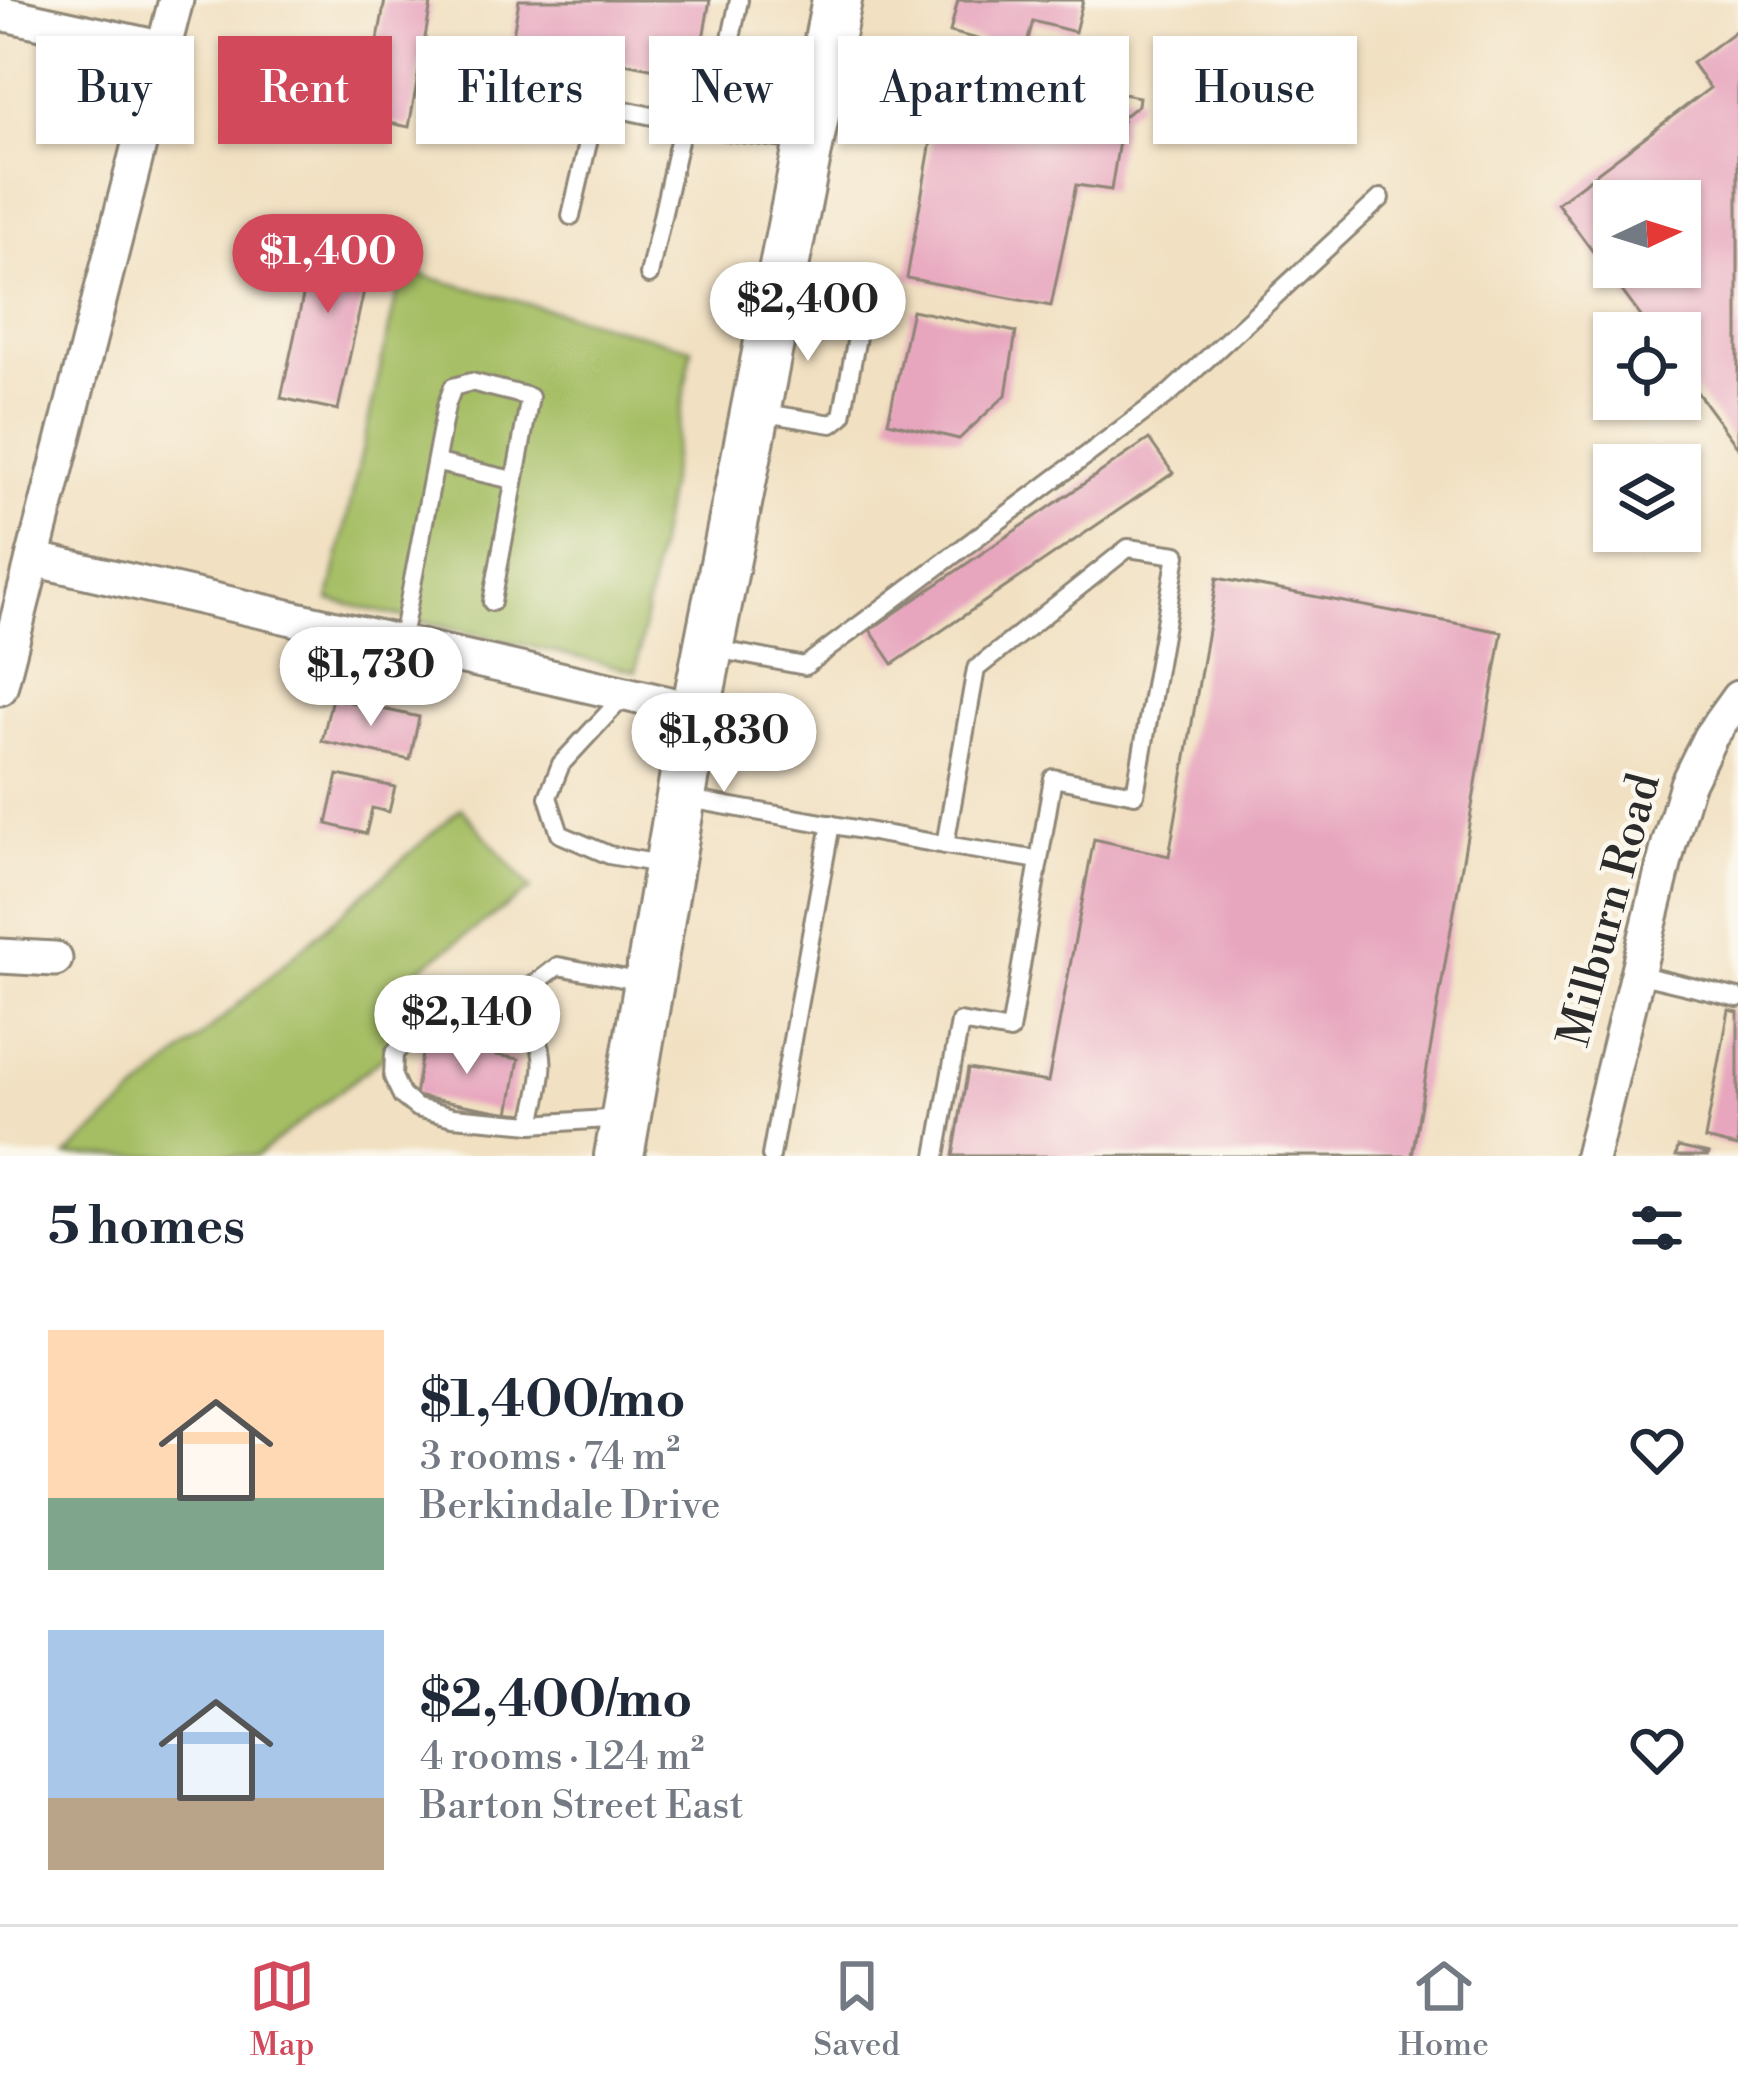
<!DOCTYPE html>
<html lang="en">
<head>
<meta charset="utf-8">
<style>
  :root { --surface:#fff; --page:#f2f2f3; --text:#1f2937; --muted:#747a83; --line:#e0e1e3; --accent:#d1495b }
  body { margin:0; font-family:"Libre Bodoni",serif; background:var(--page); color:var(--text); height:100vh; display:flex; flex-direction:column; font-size:45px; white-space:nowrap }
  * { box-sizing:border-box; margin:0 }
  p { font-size:39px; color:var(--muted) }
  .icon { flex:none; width:66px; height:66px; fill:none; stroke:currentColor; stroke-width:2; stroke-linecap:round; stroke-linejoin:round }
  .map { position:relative; height:1156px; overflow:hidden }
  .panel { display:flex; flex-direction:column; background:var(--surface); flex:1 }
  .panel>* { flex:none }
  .guide { position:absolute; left:36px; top:36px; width:1668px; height:108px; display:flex; gap:24px }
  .needle { width:78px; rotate:86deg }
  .tools { position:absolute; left:1593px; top:180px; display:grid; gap:24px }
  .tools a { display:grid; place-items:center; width:108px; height:108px; border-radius:0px; background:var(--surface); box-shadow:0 3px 9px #0004; font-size:60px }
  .price { position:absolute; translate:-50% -102px; padding:0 27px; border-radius:42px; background:#fff; color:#222; font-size:39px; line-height:78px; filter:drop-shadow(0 3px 6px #0008) }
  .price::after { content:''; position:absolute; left:50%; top:72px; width:36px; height:27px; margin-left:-18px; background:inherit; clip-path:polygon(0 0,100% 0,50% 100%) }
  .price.current { background:var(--accent); color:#fff }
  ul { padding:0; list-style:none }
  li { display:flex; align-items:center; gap:36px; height:300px; padding:0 48px }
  li span { display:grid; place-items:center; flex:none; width:336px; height:240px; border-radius:0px; color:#555 }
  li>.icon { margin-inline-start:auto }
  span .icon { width:144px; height:144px; fill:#fffc; stroke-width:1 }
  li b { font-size:51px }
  h2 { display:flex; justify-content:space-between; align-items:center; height:144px; padding:0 48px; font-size:51px }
  .chip { padding:0 42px; border-radius:0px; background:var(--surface); box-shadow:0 3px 9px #0004; font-size:42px; line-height:108px }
  .chip.current { background:var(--accent); color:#fff }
  .menu { display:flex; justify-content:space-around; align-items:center; height:168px; border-top:3px solid var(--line); background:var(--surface); font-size:33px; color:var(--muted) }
  .menu a { display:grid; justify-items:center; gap:6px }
  .menu .current { color:var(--accent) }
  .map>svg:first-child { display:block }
</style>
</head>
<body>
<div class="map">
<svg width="1738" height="1156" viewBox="0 0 1738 1156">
  <rect width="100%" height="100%" fill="#fbf7ec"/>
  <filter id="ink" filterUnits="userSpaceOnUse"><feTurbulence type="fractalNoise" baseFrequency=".00833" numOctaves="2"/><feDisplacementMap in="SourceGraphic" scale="24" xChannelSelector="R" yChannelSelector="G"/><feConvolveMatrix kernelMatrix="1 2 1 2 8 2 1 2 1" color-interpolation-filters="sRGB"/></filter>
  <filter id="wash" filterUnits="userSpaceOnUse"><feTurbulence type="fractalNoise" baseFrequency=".004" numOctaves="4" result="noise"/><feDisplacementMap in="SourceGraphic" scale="48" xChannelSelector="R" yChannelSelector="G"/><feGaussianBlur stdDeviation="2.7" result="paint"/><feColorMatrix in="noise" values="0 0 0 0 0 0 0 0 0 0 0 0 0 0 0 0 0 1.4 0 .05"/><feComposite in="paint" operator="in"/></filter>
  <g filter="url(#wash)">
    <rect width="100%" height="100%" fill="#f1e0c1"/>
    <g fill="#a5be64" stroke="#687448" stroke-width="3">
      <path d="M402 270 692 348 636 671 329 600Z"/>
      <path d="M461 808 531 889 398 984 424 1025 257 1156H66Z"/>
    </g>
    <g id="blocks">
      <g fill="#e7a5be" fill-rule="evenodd">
        <path d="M385 0 431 4 409 127 364 118Z"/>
        <path d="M519 0H710L696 77 512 41Z"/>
        <path d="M958 0H1083L1075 32 1033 21 1025 51 950 32Z"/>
        <path d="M1738 29V448L1680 369V333H1653L1557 203 1710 88 1692 63ZM1614 201H1680V267H1614Z"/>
        <path d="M945 62 1139 97 1138 105 1123 117 1111 190 1076 185 1051 306 907 278Z"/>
        <path d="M319 222 376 235 338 410 281 398Z"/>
        <path d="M912 310 1016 332 1006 395 959 439 888 422Z"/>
        <path d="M1149 439 1173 473 893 664 870 630Z"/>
        <path d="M1217 578 1502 632 1412 1156H953L968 1069 1048 1082 1094 839 1169 856Z"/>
        <path d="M332 698 419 717 410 760 322 741Z"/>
        <path d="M338 775 395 787 389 812 372 808 366 834 327 824Z"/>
        <path d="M1729 1010 1738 1012V1147L1705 1139Z"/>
        <path d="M424 1042 519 1059 509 1113 415 1096Z"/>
        <path d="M1678 1147 1709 1154 1708 1156H1676Z"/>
      </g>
    </g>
  </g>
  <g filter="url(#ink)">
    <use href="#blocks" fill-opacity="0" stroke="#8e8676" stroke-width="3"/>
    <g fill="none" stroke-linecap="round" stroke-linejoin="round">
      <defs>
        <g id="service">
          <path d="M712 129 807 142"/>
          <path d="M571 216 597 104 712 129 739 0"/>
          <path d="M649 275 683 123"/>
          <path d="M759 412 832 424 842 416 867 284"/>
          <path d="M438 463 513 480"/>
          <path d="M401 643 446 406 453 387 471 382 530 397 492 602"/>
          <path d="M715 649 805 666 1171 392 1381 198"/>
          <path d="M625 695 561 764 548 797 560 834 609 855 666 865"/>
          <path d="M683 798 945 845 976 669 1128 548 1177 555 1135 794 1053 778 1010 1031 960 1022 936 1156"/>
          <path d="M945 845 1039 860"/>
          <path d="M1637 974 1738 998"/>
          <path d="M488 1008C499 1013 514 1017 524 1024 556 1047 538 1092 532 1124"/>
          <path d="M621 1118 532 1124 453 1117 417 1108 402 1096 393 1077 394 1054 408 1038 448 1018 500 1005 537 982 558 966 648 983"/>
          <path d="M771 1156 831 824"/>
        </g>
        <g id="minor">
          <path d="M0 13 165 49"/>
          <path d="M33 559 696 710"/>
          <path d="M0 688 176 0"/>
          <path d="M0 956 55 959"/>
          <path d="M1592 1156 1669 844 1687 784 1710 737 1738 698"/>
        </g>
        <path id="secondary" d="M619 1156 696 710 837 0"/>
      </defs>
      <use href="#service" stroke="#8e8676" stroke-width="22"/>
      <use href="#minor" stroke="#8e8676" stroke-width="39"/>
      <use href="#secondary" stroke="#8e8676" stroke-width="54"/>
      <use href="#service" stroke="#fff" stroke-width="16"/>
      <use href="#minor" stroke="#fff" stroke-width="33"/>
      <use href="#secondary" stroke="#fff" stroke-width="48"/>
    </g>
  </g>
  <g text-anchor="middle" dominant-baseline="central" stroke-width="9" stroke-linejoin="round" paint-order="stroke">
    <g font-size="45" fill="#2b2b2b" stroke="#fbf7ec">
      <text transform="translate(1610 910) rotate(-75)">Milburn Road</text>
    </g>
  </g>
</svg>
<div class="tools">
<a><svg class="needle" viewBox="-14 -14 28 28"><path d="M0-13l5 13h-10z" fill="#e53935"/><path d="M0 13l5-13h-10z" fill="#747a83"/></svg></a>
<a><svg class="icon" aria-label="locate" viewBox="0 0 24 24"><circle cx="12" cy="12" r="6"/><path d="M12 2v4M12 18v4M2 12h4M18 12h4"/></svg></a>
<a><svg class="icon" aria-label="layers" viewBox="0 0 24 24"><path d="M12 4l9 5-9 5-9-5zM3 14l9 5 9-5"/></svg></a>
</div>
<b class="price current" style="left:328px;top:316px">$1,400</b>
<b class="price" style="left:808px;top:364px">$2,400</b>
<b class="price" style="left:371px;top:729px">$1,730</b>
<b class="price" style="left:724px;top:795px">$1,830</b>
<b class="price" style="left:467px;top:1077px">$2,140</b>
<div class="guide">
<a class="chip">Buy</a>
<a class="chip current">Rent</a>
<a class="chip">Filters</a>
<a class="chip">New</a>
<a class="chip">Apartment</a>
<a class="chip">House</a>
</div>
</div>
<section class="panel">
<h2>5 homes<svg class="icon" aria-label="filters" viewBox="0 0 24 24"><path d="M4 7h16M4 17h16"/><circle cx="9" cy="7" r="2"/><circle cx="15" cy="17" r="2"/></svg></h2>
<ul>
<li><span style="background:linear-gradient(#ffd9b3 70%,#7fa58c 0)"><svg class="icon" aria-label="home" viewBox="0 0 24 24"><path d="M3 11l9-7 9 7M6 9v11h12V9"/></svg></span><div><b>$1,400/mo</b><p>3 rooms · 74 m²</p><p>Berkindale Drive</p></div><svg class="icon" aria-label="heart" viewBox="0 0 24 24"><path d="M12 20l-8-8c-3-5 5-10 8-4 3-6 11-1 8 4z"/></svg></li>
<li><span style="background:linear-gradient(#a9c7e8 70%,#b9a48a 0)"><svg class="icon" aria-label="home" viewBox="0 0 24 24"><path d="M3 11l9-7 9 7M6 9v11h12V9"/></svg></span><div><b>$2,400/mo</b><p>4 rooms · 124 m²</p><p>Barton Street East</p></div><svg class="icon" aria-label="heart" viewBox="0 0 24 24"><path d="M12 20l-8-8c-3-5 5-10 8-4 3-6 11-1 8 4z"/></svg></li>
</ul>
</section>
<nav class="menu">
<a class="current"><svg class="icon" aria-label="map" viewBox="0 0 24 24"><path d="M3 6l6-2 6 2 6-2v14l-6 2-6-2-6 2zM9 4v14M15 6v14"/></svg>Map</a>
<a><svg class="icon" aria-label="saved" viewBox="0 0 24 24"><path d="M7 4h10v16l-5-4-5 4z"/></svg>Saved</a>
<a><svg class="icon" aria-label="home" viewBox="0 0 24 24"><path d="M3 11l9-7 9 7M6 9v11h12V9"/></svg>Home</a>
</nav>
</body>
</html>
